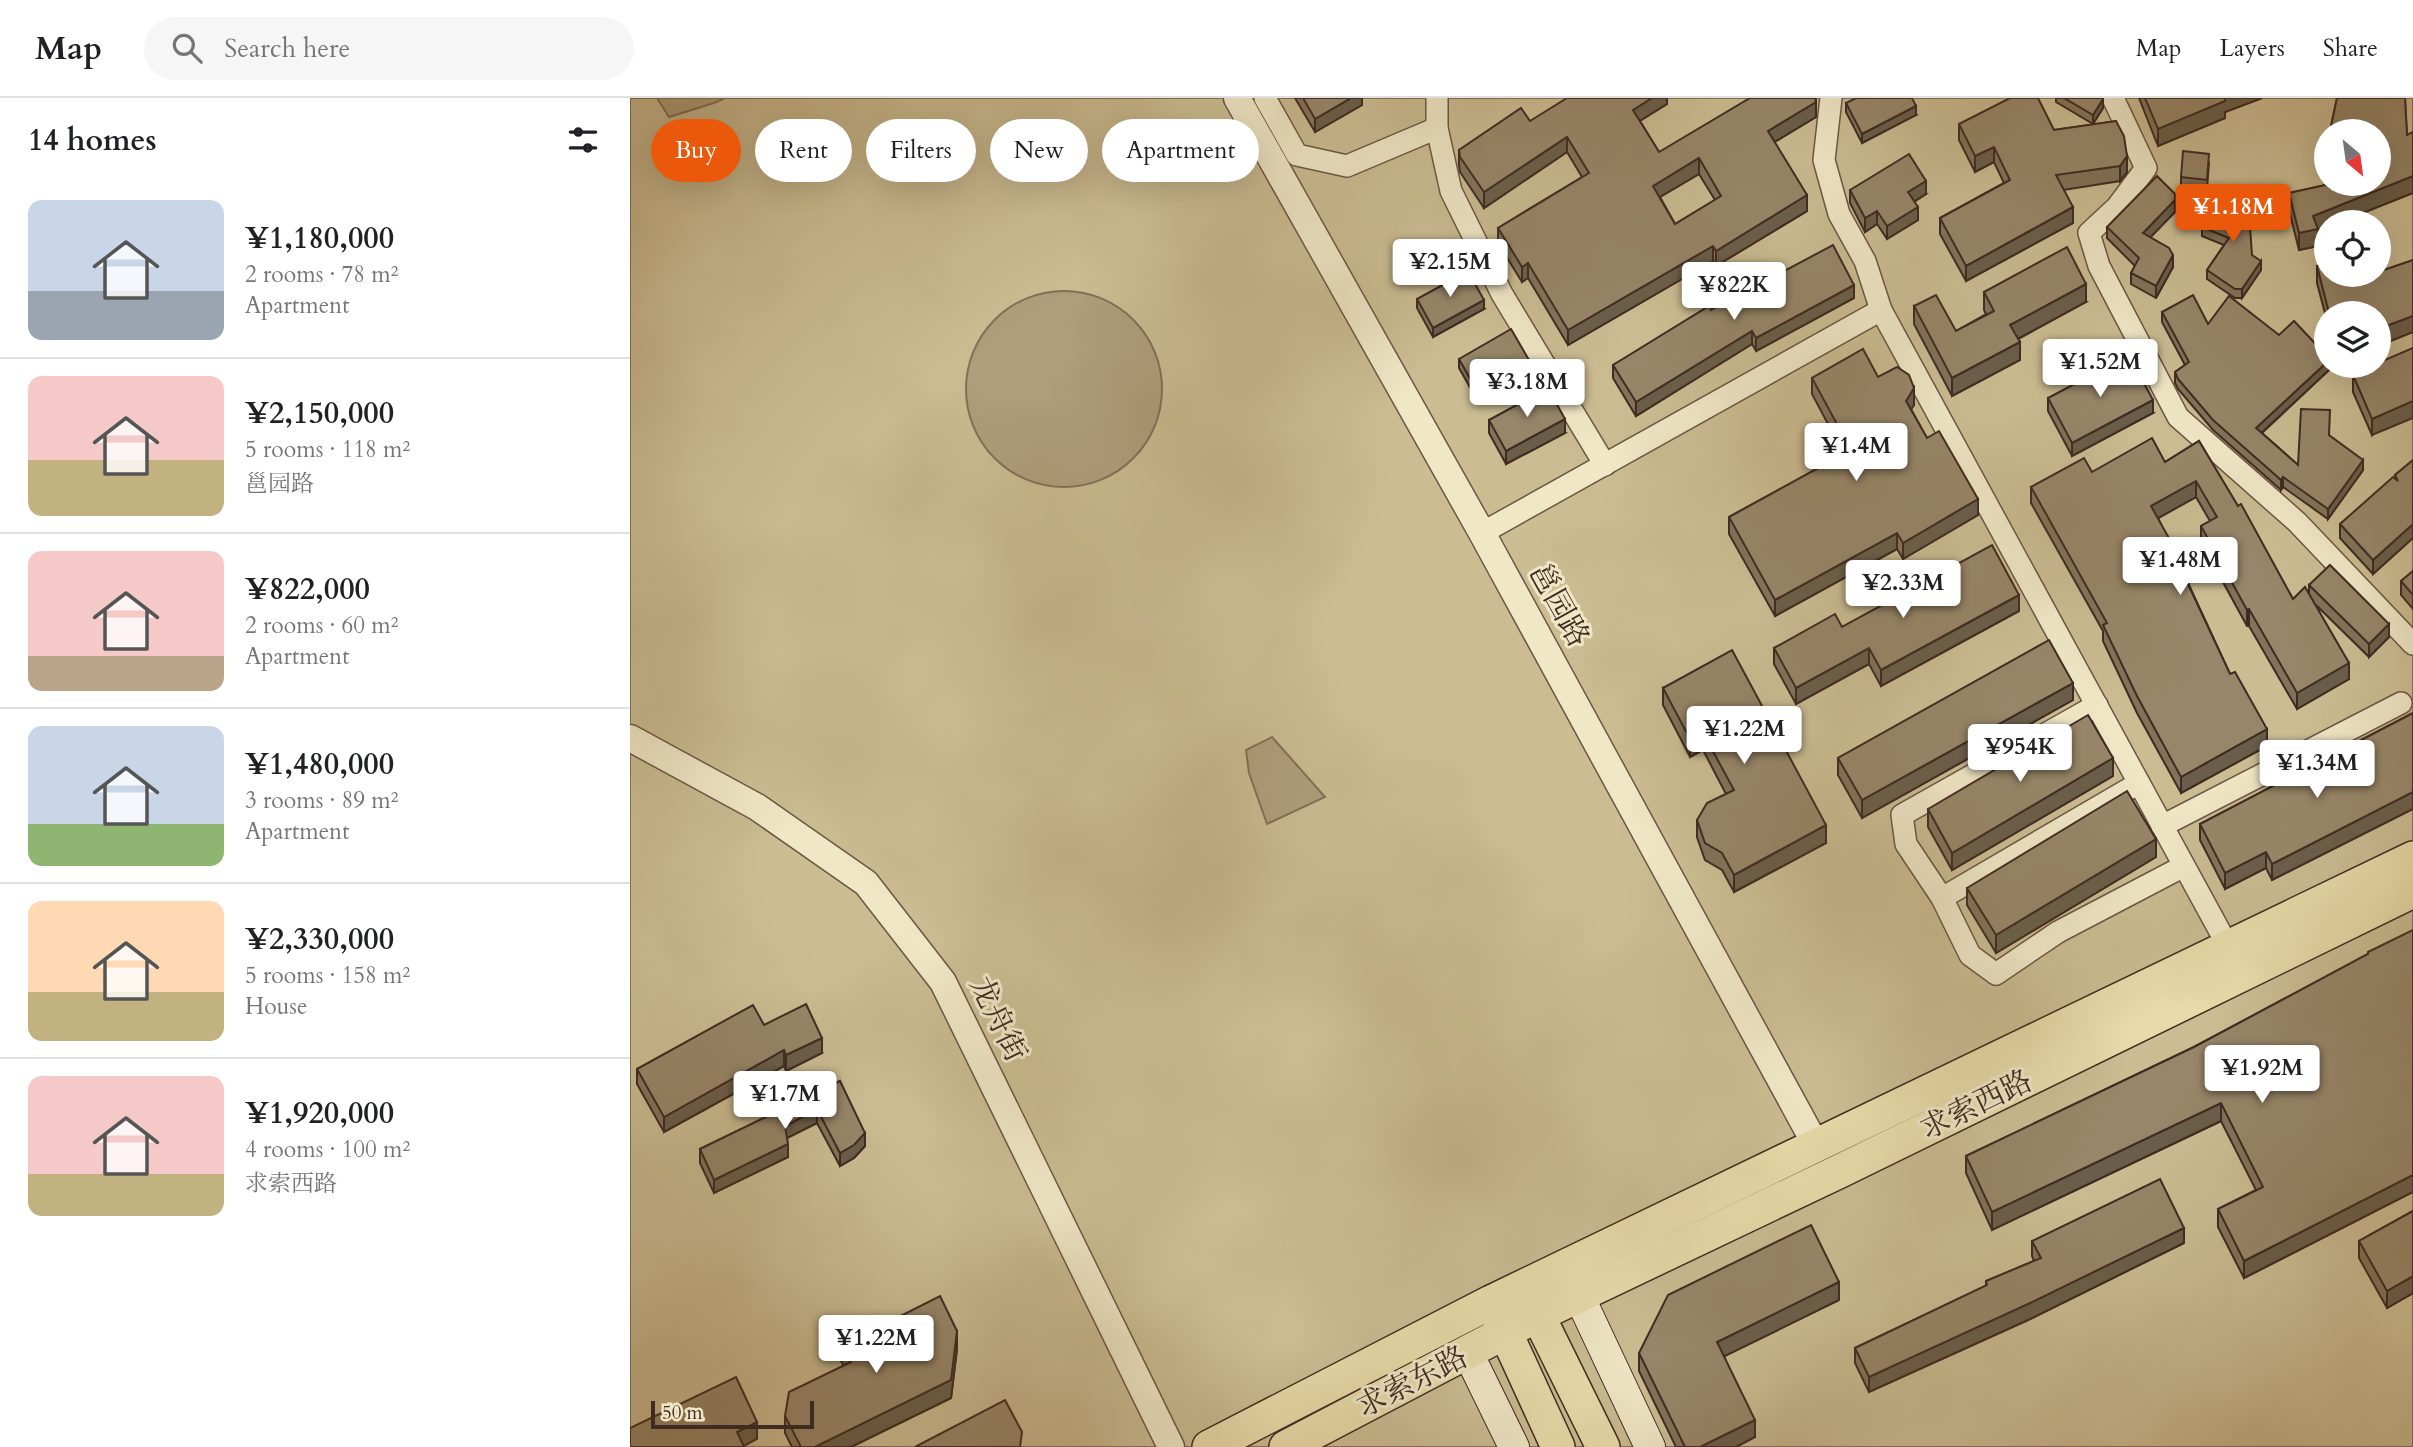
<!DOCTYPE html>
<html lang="en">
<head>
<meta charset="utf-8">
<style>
  :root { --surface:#fff; --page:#f6f6f6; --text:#202124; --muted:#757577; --line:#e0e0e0; --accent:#ea580c }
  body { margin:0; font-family:Cardo,"Noto Serif SC",serif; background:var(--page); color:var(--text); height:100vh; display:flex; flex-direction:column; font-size:26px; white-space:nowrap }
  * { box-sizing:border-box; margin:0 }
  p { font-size:23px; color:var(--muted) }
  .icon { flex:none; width:38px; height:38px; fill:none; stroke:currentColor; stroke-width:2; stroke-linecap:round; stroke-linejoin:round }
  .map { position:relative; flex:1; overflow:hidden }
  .sheet { display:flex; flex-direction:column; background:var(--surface); width:630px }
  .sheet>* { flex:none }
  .hud { position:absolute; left:21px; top:21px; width:665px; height:63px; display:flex; gap:14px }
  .needle { width:46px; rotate:151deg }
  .buttons { position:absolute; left:1684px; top:21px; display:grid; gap:14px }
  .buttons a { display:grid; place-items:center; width:77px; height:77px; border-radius:50%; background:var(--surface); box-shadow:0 7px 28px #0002; font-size:35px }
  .scale { position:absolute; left:21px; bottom:18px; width:163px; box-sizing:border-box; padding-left:7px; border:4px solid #402b23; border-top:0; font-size:19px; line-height:24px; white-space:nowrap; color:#402b23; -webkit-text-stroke:5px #f0e7c7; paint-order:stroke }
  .price { position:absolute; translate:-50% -60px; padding:0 16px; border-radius:7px; background:#fff; color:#222; font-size:23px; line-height:46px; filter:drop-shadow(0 2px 4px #0008) }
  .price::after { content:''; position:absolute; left:50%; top:42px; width:21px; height:16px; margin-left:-10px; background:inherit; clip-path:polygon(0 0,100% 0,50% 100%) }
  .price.current { background:var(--accent); color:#fff }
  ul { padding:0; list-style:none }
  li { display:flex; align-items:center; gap:21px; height:175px; padding:0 28px }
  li+li { border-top:2px solid var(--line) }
  li span { display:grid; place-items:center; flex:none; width:196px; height:140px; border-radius:14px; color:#555 }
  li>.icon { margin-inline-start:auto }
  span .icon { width:84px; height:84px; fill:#fffc; stroke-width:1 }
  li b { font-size:30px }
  h2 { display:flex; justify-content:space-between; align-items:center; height:84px; padding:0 28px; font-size:30px }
  .chip { padding:0 24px; border-radius:32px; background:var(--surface); box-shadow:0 7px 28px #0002; font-size:24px; line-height:63px }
  .chip.current { background:var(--accent); color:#fff }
  header { display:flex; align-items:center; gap:42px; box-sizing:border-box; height:98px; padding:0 35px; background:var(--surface); border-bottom:2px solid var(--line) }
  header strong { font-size:33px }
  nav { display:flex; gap:38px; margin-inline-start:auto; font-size:24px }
  .search { width:490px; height:63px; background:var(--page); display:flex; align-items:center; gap:18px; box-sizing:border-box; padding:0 24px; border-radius:38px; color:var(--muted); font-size:26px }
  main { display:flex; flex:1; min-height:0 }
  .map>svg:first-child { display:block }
</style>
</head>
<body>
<header>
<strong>Map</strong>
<div class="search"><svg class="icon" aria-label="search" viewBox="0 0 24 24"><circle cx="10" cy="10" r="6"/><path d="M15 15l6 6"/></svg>Search here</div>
<nav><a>Map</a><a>Layers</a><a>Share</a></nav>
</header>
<main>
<section class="sheet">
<h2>14 homes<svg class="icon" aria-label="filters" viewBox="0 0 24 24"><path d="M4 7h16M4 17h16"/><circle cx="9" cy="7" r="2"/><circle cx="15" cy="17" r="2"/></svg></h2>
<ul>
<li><span style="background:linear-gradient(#c9d6e8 65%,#9aa5b1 0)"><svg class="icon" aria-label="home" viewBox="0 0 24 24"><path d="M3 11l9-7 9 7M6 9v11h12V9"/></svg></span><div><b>¥1,180,000</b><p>2 rooms · 78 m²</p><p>Apartment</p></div></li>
<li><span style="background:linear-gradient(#f6c9c9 60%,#c2b280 0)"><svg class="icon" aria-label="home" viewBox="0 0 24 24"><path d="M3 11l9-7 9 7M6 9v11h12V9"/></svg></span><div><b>¥2,150,000</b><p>5 rooms · 118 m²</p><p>邕园路</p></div></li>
<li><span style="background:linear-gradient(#f6c9c9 75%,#b9a48a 0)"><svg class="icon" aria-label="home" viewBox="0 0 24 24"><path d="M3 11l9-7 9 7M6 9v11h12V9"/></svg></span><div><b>¥822,000</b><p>2 rooms · 60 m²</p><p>Apartment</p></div></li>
<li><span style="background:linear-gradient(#c9d6e8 70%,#8fb573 0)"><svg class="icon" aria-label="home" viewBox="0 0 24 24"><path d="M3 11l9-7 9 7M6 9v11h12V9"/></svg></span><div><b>¥1,480,000</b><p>3 rooms · 89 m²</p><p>Apartment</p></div></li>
<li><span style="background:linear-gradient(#ffd9b3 65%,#c2b280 0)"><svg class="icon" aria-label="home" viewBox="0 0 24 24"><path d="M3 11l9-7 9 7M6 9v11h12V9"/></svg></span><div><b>¥2,330,000</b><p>5 rooms · 158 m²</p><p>House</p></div></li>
<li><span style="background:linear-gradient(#f6c9c9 70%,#c2b280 0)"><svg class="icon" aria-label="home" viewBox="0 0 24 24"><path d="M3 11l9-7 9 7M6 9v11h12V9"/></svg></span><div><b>¥1,920,000</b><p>4 rooms · 100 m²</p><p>求索西路</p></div></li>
</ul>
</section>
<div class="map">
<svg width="1783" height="1349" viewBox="0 0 1783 1349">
  <rect width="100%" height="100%" fill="#e8daa9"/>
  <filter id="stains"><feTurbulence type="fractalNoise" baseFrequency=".00286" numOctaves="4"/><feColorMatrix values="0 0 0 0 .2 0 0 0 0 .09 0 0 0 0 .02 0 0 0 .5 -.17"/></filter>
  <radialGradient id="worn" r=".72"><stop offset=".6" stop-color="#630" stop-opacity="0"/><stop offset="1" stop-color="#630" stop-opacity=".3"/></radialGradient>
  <path fill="#cbbc92" stroke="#86745a" stroke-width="2" fill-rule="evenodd" d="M0 0H1783V1349H0ZM1696 33H1748V86H1696ZM1696 124H1748V177H1696ZM1696 215H1748V268H1696Z"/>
  <g fill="#af9e7b" stroke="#837058" stroke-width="2">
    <path d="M27 0H95L84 5 39 19Z"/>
    <circle cx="434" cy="291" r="98"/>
    <path d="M642 639 695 699 637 726 619 675 616 652Z"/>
  </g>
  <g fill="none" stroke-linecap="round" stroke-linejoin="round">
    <defs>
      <g id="minor">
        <path d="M635 0 667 57 717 68 807 30"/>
        <path d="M807 0V30L821 93 872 196 975 367"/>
        <path d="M1201 0 1194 62 1209 116 1235 163 1251 212"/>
        <path d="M1483 0 1516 70 1487 109 1459 135 1469 168 1548 319 1667 424 1783 546"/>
        <path d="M852 435 1251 212 1599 850"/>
        <path d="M1467 607 1272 717 1276 746 1312 800 1340 857 1366 876 1428 834 1554 768"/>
        <path d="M1532 728 1771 605"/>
        <path d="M1312 800 1509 685"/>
      </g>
      <g id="tertiary">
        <path d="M607 0 852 435 1187 1049"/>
        <path d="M0 640 127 709 236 785 313 884 541 1349"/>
      </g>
      <g id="secondary">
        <path d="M949 1198 1020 1349"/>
        <path d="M838 1255 884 1349"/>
      </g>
      <g id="primary">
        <path d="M898 1197 973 1349"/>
        <path d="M867 1216 928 1349"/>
        <path d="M579 1349 861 1204 1783 760"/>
        <path d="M656 1349 908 1217 1210 1073 1783 793"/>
      </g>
    </defs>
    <use href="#minor" stroke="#6a5744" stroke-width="24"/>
    <use href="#tertiary" stroke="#6a5744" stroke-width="29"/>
    <use href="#secondary" stroke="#402b23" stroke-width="32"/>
    <use href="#primary" stroke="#402b23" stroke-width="36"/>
    <use href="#minor" stroke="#f0e7c7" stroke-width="21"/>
    <use href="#tertiary" stroke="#f0e7c7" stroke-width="26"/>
    <use href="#secondary" stroke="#f0e7c7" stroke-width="30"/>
    <use href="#primary" stroke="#e8daa9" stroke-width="33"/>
  </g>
  <g fill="#82735a" stroke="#402b23" stroke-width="2" fill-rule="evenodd">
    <path d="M665 0H732V7L685 34Z"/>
    <path d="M1037 0V6L1010 23 1029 54 1186 19 1144 44 1177 113 1086 168 1083 163 938 247 898 180 892 184 868 145V130L952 79 937 54 854 110 830 74 829 67V52L900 23ZM1069 76 1085 102 1045 126 1030 99Z"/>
    <path d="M1426 0H1473V10L1463 26 1426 4Z"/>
    <path d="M1509 0H1632L1595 14V20L1528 48Z"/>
    <path d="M1707 0H1775L1777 37 1783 34V95L1710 124H1696V130L1688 133V148L1669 152 1659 112V95L1700 86H1748V33H1698H1700Z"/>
    <path d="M1216 5 1286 17 1232 45 1216 14Z"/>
    <path d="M1486 23 1497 74 1490 83 1433 92 1443 125 1336 183 1310 136V120L1374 85 1364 64 1345 74 1329 42V26L1424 32Z"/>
    <path d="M1579 65 1577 91 1551 88V79Z"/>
    <path d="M1220 92 1296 96 1284 104 1288 122 1257 141 1247 126 1235 134 1220 105Z"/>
    <path d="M1597 97 1622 157 1631 172 1612 200H1605L1577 181V172L1594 147 1572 138V129Z"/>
    <path d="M1545 114 1520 139 1543 169 1526 200 1501 186V175L1505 168 1477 140V129Z"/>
    <path d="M1783 162V234L1748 248V215H1696V219L1687 185V168L1734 179Z"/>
    <path d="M1354 194 1456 204 1388 241 1390 262 1322 298 1284 226V208L1326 233 1356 216 1354 212Z"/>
    <path d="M1224 200 1126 253 1122 246 1006 318 983 280V267L1081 212Z"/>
    <path d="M787 201 854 211 803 239 787 210Z"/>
    <path d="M1532 214 1578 226 1649 237 1700 268V271L1632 335 1668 367 1699 338 1733 372 1698 421 1653 389 1651 392 1583 332 1548 291 1545 285V274L1555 267 1532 224Z"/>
    <path d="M1783 250 1742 337 1723 294V277Z"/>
    <path d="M829 261 899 271 846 300 829 270Z"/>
    <path d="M1248 279 1284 307 1281 311 1297 340 1348 417 1273 461 1267 451 1145 518 1099 436V419L1214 356 1182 296V280Z"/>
    <path d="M1418 300 1523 315 1442 358 1418 313Z"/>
    <path d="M859 322 935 335 876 366 859 335Z"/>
    <path d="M1569 343 1663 501 1679 496V487L1759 539 1739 559 1686 507 1719 581 1667 611 1619 528H1617L1571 444V428L1580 423 1566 399 1528 420 1600 576 1637 648 1551 695 1507 615 1473 543V533L1401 405V389L1462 374 1535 364Z"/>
    <path d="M1783 362V440L1743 476 1710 440V426L1765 381V377Z"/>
    <path d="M1783 473V511L1771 497V483Z"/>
    <path d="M1389 513 1251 588 1239 566 1166 606 1144 566V550L1212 529Z"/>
    <path d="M1033 590 1196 745 1104 794 1092 772 1075 762 1067 739V722L1096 696 1073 652 1060 659 1033 607Z"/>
    <path d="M1443 602 1232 720 1208 677V660Z"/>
    <path d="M1783 615V711L1642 782 1636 770 1595 791 1570 742V726Z"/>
    <path d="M1483 678 1322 772 1298 729V711Z"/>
    <path d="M1526 759 1366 855 1337 807V790Z"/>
    <path d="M1783 832V1094L1614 1180 1588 1129V1111L1626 1092 1591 1023 1362 1132 1336 1075V1058L1564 949 1738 856V854Z"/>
    <path d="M134 927 192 955 156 973 154 968 34 1034 7 986V971Z"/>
    <path d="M210 983 235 1048 224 1060 210 1068 187 1025 157 1040 158 1059 84 1095 70 1065V1051Z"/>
    <path d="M1783 1113V1195L1757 1210 1729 1160V1143Z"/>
    <path d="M1402 1143 1554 1145 1398 1222 1239 1294 1225 1265V1250L1356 1188V1183L1404 1163 1402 1158Z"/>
    <path d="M1209 1202 1094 1258 1125 1339 1106 1349H1046L1009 1273V1255Z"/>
    <path d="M211 1245 327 1251 321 1300 221 1349H162L155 1335V1318L214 1268 211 1263Z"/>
  </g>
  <g fill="#6a5e4a" stroke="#402b23" stroke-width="2">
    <path d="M721 0H732V7L685 34V21Z"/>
    <path d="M1022 0H1037V6L1003 27V12Z"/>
    <path d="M1594 0H1632L1595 14V20L1528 48V31Z"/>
    <path d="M1473 1V10L1463 26V17Z"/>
    <path d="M1186 2V19L1138 48V33Z"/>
    <path d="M1286 8V17L1232 45V36Z"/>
    <path d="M937 39V54L854 110V94Z"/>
    <path d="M1364 49V64L1345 74V58Z"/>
    <path d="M1497 58V74L1490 83V68Z"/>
    <path d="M1069 60V76L1023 103V88Z"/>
    <path d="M1783 78V95L1710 124H1696V130L1688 133V148L1669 152V135L1683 118Z"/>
    <path d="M1296 83V96L1278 107V94Z"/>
    <path d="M1177 97V113L1086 168V153Z"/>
    <path d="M1545 102V114L1513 147V135Z"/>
    <path d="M1288 109V122L1257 141V128Z"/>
    <path d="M1443 109V125L1336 183V168Z"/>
    <path d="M1247 113V126L1235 134V120Z"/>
    <path d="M1083 148V163L938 247V232Z"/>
    <path d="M1543 157V169L1526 200V188Z"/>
    <path d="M1631 163V172L1612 200V191Z"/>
    <path d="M898 165V180L892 184V169Z"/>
    <path d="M1456 186V204L1380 245V227Z"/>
    <path d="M1224 187V200L1126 253V240Z"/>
    <path d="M854 202V211L803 239V230Z"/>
    <path d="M1783 218V234L1748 248V231Z"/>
    <path d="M1122 233V246L1006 318V304Z"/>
    <path d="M1390 244V262L1322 298V280Z"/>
    <path d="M899 262V271L846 300V291Z"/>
    <path d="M1696 265V268H1700V271L1626 340V330Z"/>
    <path d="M1284 290V307L1276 319V303Z"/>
    <path d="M1523 302V315L1442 358V345Z"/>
    <path d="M1783 303V320L1742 337V321Z"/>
    <path d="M935 321V335L876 366V353Z"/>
    <path d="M1733 362V372L1698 421V411Z"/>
    <path d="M1653 379V389L1651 392V382Z"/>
    <path d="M1566 383V399L1521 424V408Z"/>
    <path d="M1348 401V417L1273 461V445Z"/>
    <path d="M1783 426V440L1743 476V462Z"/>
    <path d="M1267 435V451L1145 518V502Z"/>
    <path d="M1554 467V483L1550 469Z"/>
    <path d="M1389 497V513L1251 588V572Z"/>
    <path d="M1619 511V528H1617V512Z"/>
    <path d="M1759 526V539L1739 559V546Z"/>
    <path d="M1239 550V566L1166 606V590Z"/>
    <path d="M1719 565V581L1667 611V595Z"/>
    <path d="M1443 585V602L1232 720V702Z"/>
    <path d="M1637 631V648L1551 695V679Z"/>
    <path d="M1073 635V652L1060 659V641Z"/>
    <path d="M1483 660V678L1322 772V755Z"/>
    <path d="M1783 694V711L1642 782V766Z"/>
    <path d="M1196 727V745L1104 794V777Z"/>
    <path d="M1526 741V759L1366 855V837Z"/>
    <path d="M1636 754V770L1595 791V775Z"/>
    <path d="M192 940V955L156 973V957Z"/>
    <path d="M154 952V968L34 1034V1019Z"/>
    <path d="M1591 1005V1023L1362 1132V1114Z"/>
    <path d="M187 1011V1025L155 1041V1028Z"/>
    <path d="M235 1035V1048L224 1060 210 1068V1055Z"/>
    <path d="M158 1046V1059L84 1095V1082Z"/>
    <path d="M1783 1077V1094L1614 1180V1163Z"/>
    <path d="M1554 1130V1145L1398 1222 1239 1294V1279Z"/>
    <path d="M1783 1178V1195L1757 1210V1193Z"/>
    <path d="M1209 1184V1202L1087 1262V1244Z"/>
    <path d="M327 1233V1251L321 1300 221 1349H185Z"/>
    <path d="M1125 1322V1339L1106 1349H1070Z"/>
    <path d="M127 1324V1341L112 1349 107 1334Z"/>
  </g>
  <g fill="#978669" stroke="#402b23" stroke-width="2" fill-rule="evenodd">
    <path d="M673 0H721L685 21Z"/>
    <path d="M937 0H1022L1003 12 1029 54 1120 0H1185L1186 4 1138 33 1177 97 1086 153 1083 148 938 232 898 165 892 169 868 130 959 75 937 39 854 94 830 59 829 52 891 10 900 23ZM1069 60 1091 98 1045 126 1023 88Z"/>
    <path d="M1226 0H1282L1286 8 1232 36 1216 5Z"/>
    <path d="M1380 0H1408L1424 32 1486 23 1494 38 1497 58 1490 68 1426 77 1443 109 1336 168 1310 120 1380 82 1364 49 1345 58 1329 26Z"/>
    <path d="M1434 0H1473V1L1463 17Z"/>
    <path d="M1515 0H1595V3L1528 31Z"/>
    <path d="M1707 0H1775L1777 37 1783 34V78L1683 118 1688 131 1669 135 1659 95 1700 86H1748V33H1698H1700Z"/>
    <path d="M1553 53 1579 56 1577 82 1551 79Z"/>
    <path d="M1279 56 1296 83 1278 94 1288 109 1257 128 1247 113 1235 120 1220 92Z"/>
    <path d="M1527 78 1545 96V102L1513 135 1539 150 1543 157 1526 188 1501 175 1509 160 1477 129Z"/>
    <path d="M1597 97 1619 115 1622 157 1631 163 1612 191H1605L1577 172 1599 140 1572 129Z"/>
    <path d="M1203 147 1224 187 1126 240 1122 233 1006 304 983 267 1079 208 1081 212Z"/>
    <path d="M1437 149 1456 186 1380 227 1390 244 1322 280 1284 208 1306 197 1326 233 1364 213 1354 194Z"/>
    <path d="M1783 162V218L1748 231V215H1699L1687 168 1696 166V177H1734V179L1740 177H1748V174Z"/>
    <path d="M838 173 854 202 803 230 787 201Z"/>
    <path d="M1563 197 1578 226 1599 198 1649 237 1664 223 1696 257V265L1626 330 1668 367 1671 311 1700 312 1699 337 1733 362 1698 411 1653 379 1651 382 1583 322 1548 281 1545 274 1559 264 1532 214Z"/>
    <path d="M881 231 899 262 846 291 829 261Z"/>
    <path d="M1783 250V303L1742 321 1723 277 1743 268H1748V265Z"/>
    <path d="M1233 251 1248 279 1267 269 1279 277 1284 290 1276 303 1297 340 1309 333 1348 401 1273 445 1267 435 1145 502 1099 419 1221 352 1182 280Z"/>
    <path d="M1499 257 1523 302 1442 345 1418 300Z"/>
    <path d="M918 290 935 321 876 353 859 322Z"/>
    <path d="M1522 340 1535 364 1569 343 1608 408 1611 406 1663 501 1675 489 1719 565 1667 595 1619 511 1617 512 1571 428 1587 419 1566 383 1521 408 1554 467 1550 469 1600 576 1605 574 1637 631 1551 679 1507 598 1473 527 1477 525 1401 389 1454 360 1462 374Z"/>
    <path d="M1783 362V426L1743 462 1710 426 1763 379 1768 383 1765 377Z"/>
    <path d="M1362 447 1389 497 1251 572 1239 550 1166 590 1144 550 1205 516 1212 529Z"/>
    <path d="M1700 467 1759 526 1739 546 1679 487Z"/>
    <path d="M1783 473V497L1771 483Z"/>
    <path d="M1419 542 1443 585 1232 702 1208 660Z"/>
    <path d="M1102 552 1196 727 1104 777 1092 755 1075 745 1067 722 1077 705 1104 692 1073 635 1060 641 1033 590Z"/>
    <path d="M1783 615V694L1642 766 1636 754 1595 775 1570 726Z"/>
    <path d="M1458 617 1483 660 1322 755 1298 711Z"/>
    <path d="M1497 693 1526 741 1366 837 1337 790Z"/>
    <path d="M1783 832V1077L1614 1163 1588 1111 1633 1089 1591 1005 1362 1114 1336 1058 1564 949 1738 856V854Z"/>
    <path d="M176 906 192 940 156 957 154 952 34 1019 7 971 123 907 134 927Z"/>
    <path d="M210 983 235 1035 224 1047 210 1055 187 1011 155 1028 158 1046 84 1082 70 1051Z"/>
    <path d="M1530 1081 1554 1130 1398 1206 1239 1279 1225 1250 1357 1187 1356 1183 1411 1160 1402 1143Z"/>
    <path d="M1783 1113V1178L1757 1193 1729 1143Z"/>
    <path d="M1181 1127 1209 1184 1087 1244 1125 1322 1070 1349H1055L1009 1255 1038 1197Z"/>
    <path d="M310 1198 327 1233 321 1282 185 1349H171L155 1318 159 1294 221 1264 211 1245 218 1236 233 1237Z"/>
    <path d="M106 1279 127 1324 107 1334 114 1349H0V1330Z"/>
    <path d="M375 1302 392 1334 390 1349H285Z"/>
  </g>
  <g text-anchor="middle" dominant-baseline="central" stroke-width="6" stroke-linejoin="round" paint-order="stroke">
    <g font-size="30" fill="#402b23" stroke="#f0e7c7">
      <text transform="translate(929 507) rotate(61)">邕园路</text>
      <text transform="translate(368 921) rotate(64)">龙舟街</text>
      <text transform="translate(1346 1007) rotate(-26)">求索西路</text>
      <text transform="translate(782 1284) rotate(-27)">求索东路</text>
    </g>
  </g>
  <rect width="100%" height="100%" filter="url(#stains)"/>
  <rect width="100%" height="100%" fill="url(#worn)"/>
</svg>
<div class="buttons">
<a><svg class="needle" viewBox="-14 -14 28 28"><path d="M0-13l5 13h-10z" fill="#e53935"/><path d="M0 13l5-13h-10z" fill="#757577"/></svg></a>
<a><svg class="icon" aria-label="locate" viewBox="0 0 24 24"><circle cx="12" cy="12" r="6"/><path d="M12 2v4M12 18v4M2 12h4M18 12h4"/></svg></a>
<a><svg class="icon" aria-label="layers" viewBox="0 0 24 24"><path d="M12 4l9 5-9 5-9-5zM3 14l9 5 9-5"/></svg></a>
</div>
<div class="scale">50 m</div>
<b class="price current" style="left:1603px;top:146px">¥1.18M</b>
<b class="price" style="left:820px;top:201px">¥2.15M</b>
<b class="price" style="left:1104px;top:224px">¥822K</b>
<b class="price" style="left:1470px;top:301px">¥1.52M</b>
<b class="price" style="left:897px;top:321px">¥3.18M</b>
<b class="price" style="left:1226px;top:385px">¥1.4M</b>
<b class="price" style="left:1550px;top:499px">¥1.48M</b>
<b class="price" style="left:1273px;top:522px">¥2.33M</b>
<b class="price" style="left:1114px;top:668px">¥1.22M</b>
<b class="price" style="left:1390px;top:686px">¥954K</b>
<b class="price" style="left:1687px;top:702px">¥1.34M</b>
<b class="price" style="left:1632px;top:1007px">¥1.92M</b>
<b class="price" style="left:155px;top:1033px">¥1.7M</b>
<b class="price" style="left:246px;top:1277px">¥1.22M</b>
<div class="hud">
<a class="chip current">Buy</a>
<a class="chip">Rent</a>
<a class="chip">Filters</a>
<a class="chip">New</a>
<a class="chip">Apartment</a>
</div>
</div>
</main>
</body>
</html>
